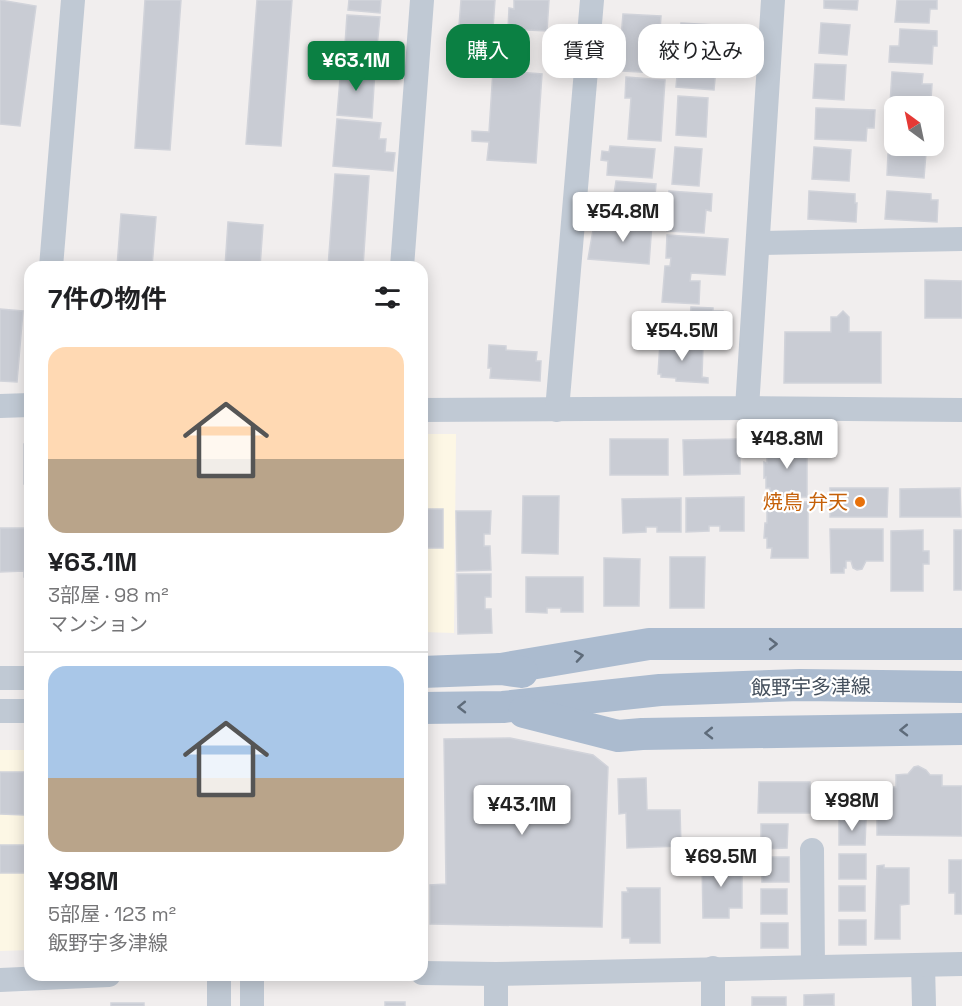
<!DOCTYPE html>
<html lang="ja">
<head>
<meta charset="utf-8">
<style>
  :root { --surface:#fff; --page:#f2f2f2; --text:#202124; --muted:#757577; --line:#e0e0e0; --accent:#0b8043 }
  body { margin:0; font-family:"Space Grotesk","Noto Sans JP",sans-serif; background:var(--page); color:var(--text); height:100vh; display:flex; flex-direction:column; font-size:22px; white-space:nowrap }
  * { box-sizing:border-box; margin:0 }
  p { font-size:20px; color:var(--muted) }
  .icon { flex:none; width:33px; height:33px; fill:none; stroke:currentColor; stroke-width:2; stroke-linecap:round; stroke-linejoin:round }
  .map { position:relative; flex:1; overflow:hidden }
  .panel { position:absolute; left:24px; top:261px; width:404px; height:720px; display:flex; flex-direction:column; background:var(--surface); border-radius:18px; box-shadow:0 3px 15px #0003 }
  .panel>* { flex:none }
  .top-card { position:absolute; left:446px; top:24px; width:426px; height:54px; display:flex; gap:12px }
  .needle { width:39px; rotate:327deg }
  .controls { position:absolute; left:884px; top:96px; display:grid; gap:12px }
  .controls a { display:grid; place-items:center; width:60px; height:60px; border-radius:12px; background:var(--surface); box-shadow:0 3px 15px #0003; font-size:30px }
  .price { position:absolute; translate:-50% -51px; padding:0 14px; border-radius:6px; background:#fff; color:#222; font-size:20px; line-height:39px; filter:drop-shadow(0 2px 3px #0008) }
  .price::after { content:''; position:absolute; left:50%; top:36px; width:18px; height:14px; margin-left:-9px; background:inherit; clip-path:polygon(0 0,100% 0,50% 100%) }
  .price.current { background:var(--accent); color:#fff }
  ul { padding:0; list-style:none }
  li { display:grid; align-content:center; gap:12px; height:318px; padding:0 24px }
  li+li { border-top:2px solid var(--line) }
  li span { display:grid; place-items:center; height:186px; border-radius:18px; color:#555 }
  li>.icon { margin-inline-start:auto }
  span .icon { width:108px; height:108px; fill:#fffc; stroke-width:1 }
  li b { font-size:26px }
  h2 { display:flex; justify-content:space-between; align-items:center; height:72px; padding:0 24px; font-size:26px }
  .chip { padding:0 21px; border-radius:18px; background:var(--surface); box-shadow:0 3px 15px #0003; font-size:21px; line-height:54px }
  .chip.current { background:var(--accent); color:#fff }
  .map>svg:first-child { display:block }
</style>
</head>
<body>
<div class="map">
<svg width="962" height="1006" viewBox="0 0 962 1006">
  <rect width="100%" height="100%" fill="#f1eeee"/>
  <g fill="#fdf7e5">
    <path d="M422 434H456L454 633 422 632Z"/>
    <path d="M0 750H30V950L0 951Z"/>
  </g>
  <g fill="#c9ccd4" stroke="#d1d3da" stroke-width="1.5">
    <path d="M0 0 36 6 20 126 0 124Z"/>
    <path d="M145 0H181L170 150 135 148Z"/>
    <path d="M257 0H292L281 146 246 144Z"/>
    <path d="M349 0H381L380 13 348 10Z"/>
    <path d="M461 0H495L493 28 459 26Z"/>
    <path d="M514 0H549L547 31 508 29 509 8 514 9Z"/>
    <path d="M824 0H858L857 10 824 8Z"/>
    <path d="M897 0H937V9H930L929 23 895 22Z"/>
    <path d="M623 14 661 16 657 73 623 71 624 52 620 51Z"/>
    <path d="M347 15 380 17 377 47H374L373 61 344 59Z"/>
    <path d="M681 23 715 25 714 52 679 50Z"/>
    <path d="M821 23 850 25 847 55 819 53Z"/>
    <path d="M900 29 937 31V46H933L932 64 889 62 890 46H899Z"/>
    <path d="M679 54 717 57 714 90 676 87Z"/>
    <path d="M815 64 846 65 844 100 813 98Z"/>
    <path d="M341 67 375 69 372 118 337 115Z"/>
    <path d="M493 70 542 74 536 163 487 160 489 142 472 141V131L489 132Z"/>
    <path d="M892 72 923 74 922 84H932L931 99H922L921 106 890 104Z"/>
    <path d="M626 77 665 80 661 141 628 139 631 98H625Z"/>
    <path d="M678 96 708 98 706 137 676 135Z"/>
    <path d="M816 108 875 110 874 128H867L866 141 815 139Z"/>
    <path d="M893 114H894V144L890 143Z"/>
    <path d="M337 119 381 123 379 139H386L385 152 395 153 393 171 333 166Z"/>
    <path d="M610 146 655 149 652 178 607 175 608 161 601 160 602 151 609 152Z"/>
    <path d="M675 147 702 149 699 186 672 184Z"/>
    <path d="M814 147 851 150 849 181 812 179Z"/>
    <path d="M901 151 926 153 924 178 887 175 888 154 901 155Z"/>
    <path d="M335 174 369 176 363 267H328Z"/>
    <path d="M616 181 656 184 653 220 630 218V214L605 212 606 193 614 194Z"/>
    <path d="M669 191 712 194 711 211 706 210 704 233 667 231Z"/>
    <path d="M809 191 855 194V203H857L856 222 808 219Z"/>
    <path d="M887 191 931 194V200H938L937 222 885 219Z"/>
    <path d="M121 214 156 217 152 267H117Z"/>
    <path d="M617 220 652 223 649 264 588 259 593 230 616 232Z"/>
    <path d="M228 222 263 225 260 267H225Z"/>
    <path d="M667 235 728 239 725 275 691 273 690 281H700L699 304 662 302 665 266H670L671 258H666Z"/>
    <path d="M925 280 962 281V318H925Z"/>
    <path d="M691 307 713 308V311H723L722 340H689Z"/>
    <path d="M0 309 23 311 17 382 0 381Z"/>
    <path d="M843 311 849 317V332H881V383H784L785 332H831V317H837Z"/>
    <path d="M660 343 703 345 702 377 708 378V383L676 381V378L661 377V374H658Z"/>
    <path d="M489 345 506 346V350L537 352 536 361H541L540 381 490 378 491 368H488Z"/>
    <rect x="610" y="439" width="58" height="36"/>
    <path d="M740 439V474L684 475 683 440Z"/>
    <path d="M772 442H807V497H770V488H766V477L764 478V462L767 463V451H772Z"/>
    <rect x="24" y="444" width="6" height="40"/>
    <path d="M830 488H888L887 517H830Z"/>
    <path d="M960 488 961 517H900V489Z"/>
    <path d="M523 496H559L558 554 522 553Z"/>
    <path d="M744 497V531H720V526H709V531L686 532V498Z"/>
    <path d="M681 498V532H657V527H646V532L623 533 622 499Z"/>
    <path d="M772 502H808V558H771L772 548H767V538H764L765 523H767V511H772Z"/>
    <rect x="422" y="509" width="21" height="39"/>
    <path d="M456 511H491L490 534H484V546H490L491 570 457 571Z"/>
    <path d="M0 528H30V577H24V571L0 572Z"/>
    <path d="M830 529H883V561H866L862 569 857 570 853 568 851 561H846V568H844V573H831Z"/>
    <path d="M923 530V551H929V564H923V591H891V531Z"/>
    <rect x="954" y="530" width="8" height="60"/>
    <path d="M670 557H705L704 608H670Z"/>
    <path d="M604 558 640 559 639 606H604Z"/>
    <path d="M457 574H491V597H485V609H491L492 633 458 634Z"/>
    <path d="M526 577H583V612H561V608H547V613L526 612Z"/>
    <path d="M510 738 593 755 608 767 602 927 430 924V885L446 884 444 739Z"/>
    <path d="M918 766 926 770 930 775H942V786H962V836L877 835V787H896V775L908 774 914 767Z"/>
    <path d="M0 772H24V815L0 814Z"/>
    <path d="M646 778 647 810H680L681 846 627 848 626 813 619 814 618 779Z"/>
    <path d="M759 782H810V813H758Z"/>
    <path d="M866 782V813H815V783Z"/>
    <path d="M839 820H866L865 845H839Z"/>
    <path d="M761 824H788L787 848 761 849Z"/>
    <rect x="0" y="845" width="30" height="28"/>
    <rect x="839" y="854" width="27" height="25"/>
    <rect x="762" y="857" width="27" height="25"/>
    <path d="M949 860H962V914H955V893H949Z"/>
    <path d="M742 861V908H729V918H703L702 862Z"/>
    <path d="M884 865V868H909V904L900 905V939H875L877 866Z"/>
    <rect x="839" y="886" width="26" height="25"/>
    <path d="M627 888H660V943H630V938H622V892H628Z"/>
    <rect x="761" y="889" width="26" height="25"/>
    <rect x="839" y="920" width="27" height="25"/>
    <rect x="761" y="923" width="27" height="25"/>
    <path d="M834 994V1006H804V995Z"/>
    <rect x="752" y="997" width="34" height="9"/>
    <rect x="385" y="1002" width="20" height="4"/>
    <rect x="111" y="1003" width="33" height="3"/>
  </g>
  <g fill="none" stroke-linecap="round" stroke-linejoin="round">
    <g stroke="#c0c9d4" stroke-width="24">
      <path d="M759 243 962 239"/>
      <path d="M51 267 73 0"/>
      <path d="M402 267 422 0"/>
      <path d="M0 406 30 405"/>
      <path d="M747 408 962 410"/>
      <path d="M422 410 747 408 773 0"/>
      <path d="M557 410 592 0"/>
      <path d="M0 678H30"/>
      <path d="M0 711H30"/>
      <path d="M812 850 813 967"/>
      <path d="M923 965 924 1006"/>
      <path d="M713 968V1006"/>
      <path d="M422 973 496 974 962 964"/>
      <path d="M496 974V1006"/>
      <path d="M219 975V1006"/>
      <path d="M0 980 109 975"/>
      <path d="M252 1006V975"/>
    </g>
    <g stroke="#abbbcf" stroke-width="32">
      <path d="M501 669 649 644H962"/>
      <path d="M422 672 501 669 522 672"/>
      <path d="M422 708 503 707 660 690 800 685 962 687"/>
      <path d="M524 712 618 736 642 734 962 729"/>
    </g>
  </g>
  <defs><path id="oneway-chevron" d="M-2-3.5L2.5 0L-2 3.5" fill="none" stroke-width="1.6" stroke-linecap="round" stroke-linejoin="round" transform="scale(1.5)"/></defs>
  <g stroke="#5e6b7a">
    <use href="#oneway-chevron" transform="translate(773 644)"/>
    <use href="#oneway-chevron" transform="translate(579 656) rotate(-9)"/>
    <use href="#oneway-chevron" transform="translate(462 707) rotate(179)"/>
    <use href="#oneway-chevron" transform="translate(904 730) rotate(179)"/>
    <use href="#oneway-chevron" transform="translate(709 733) rotate(179)"/>
  </g>
  <circle fill="#e8710a" stroke="#fff" stroke-width="2" cx="860" cy="502" r="6"/>
  <g text-anchor="middle" dominant-baseline="central" stroke-width="4.5" stroke-linejoin="round" paint-order="stroke">
    <g font-size="20" fill="#c56008" stroke="#fff" text-anchor="end">
      <text x="848" y="502">焼鳥 弁天</text>
    </g>
    <g font-size="20" fill="#45505d" stroke="#fff">
      <text transform="translate(811 687) rotate(-1)">飯野宇多津線</text>
    </g>
  </g>
</svg>
<div class="controls">
<a><svg class="needle" viewBox="-14 -14 28 28"><path d="M0-13l5 13h-10z" fill="#e53935"/><path d="M0 13l5-13h-10z" fill="#757577"/></svg></a>
</div>
<b class="price current" style="left:356px;top:92px">¥63.1M</b>
<b class="price" style="left:623px;top:243px">¥54.8M</b>
<b class="price" style="left:682px;top:362px">¥54.5M</b>
<b class="price" style="left:787px;top:470px">¥48.8M</b>
<b class="price" style="left:852px;top:832px">¥98M</b>
<b class="price" style="left:522px;top:836px">¥43.1M</b>
<b class="price" style="left:721px;top:888px">¥69.5M</b>
<div class="top-card">
<a class="chip current">購入</a>
<a class="chip">賃貸</a>
<a class="chip">絞り込み</a>
</div>
<section class="panel">
<h2>7件の物件<svg class="icon" aria-label="filters" viewBox="0 0 24 24"><path d="M4 7h16M4 17h16"/><circle cx="9" cy="7" r="2"/><circle cx="15" cy="17" r="2"/></svg></h2>
<ul>
<li><span style="background:linear-gradient(#ffd9b3 60%,#b9a48a 0)"><svg class="icon" aria-label="home" viewBox="0 0 24 24"><path d="M3 11l9-7 9 7M6 9v11h12V9"/></svg></span><div><b>¥63.1M</b><p>3部屋 · 98 m²</p><p>マンション</p></div></li>
<li><span style="background:linear-gradient(#a9c7e8 60%,#b9a48a 0)"><svg class="icon" aria-label="home" viewBox="0 0 24 24"><path d="M3 11l9-7 9 7M6 9v11h12V9"/></svg></span><div><b>¥98M</b><p>5部屋 · 123 m²</p><p>飯野宇多津線</p></div></li>
</ul>
</section>
</div>
</body>
</html>
